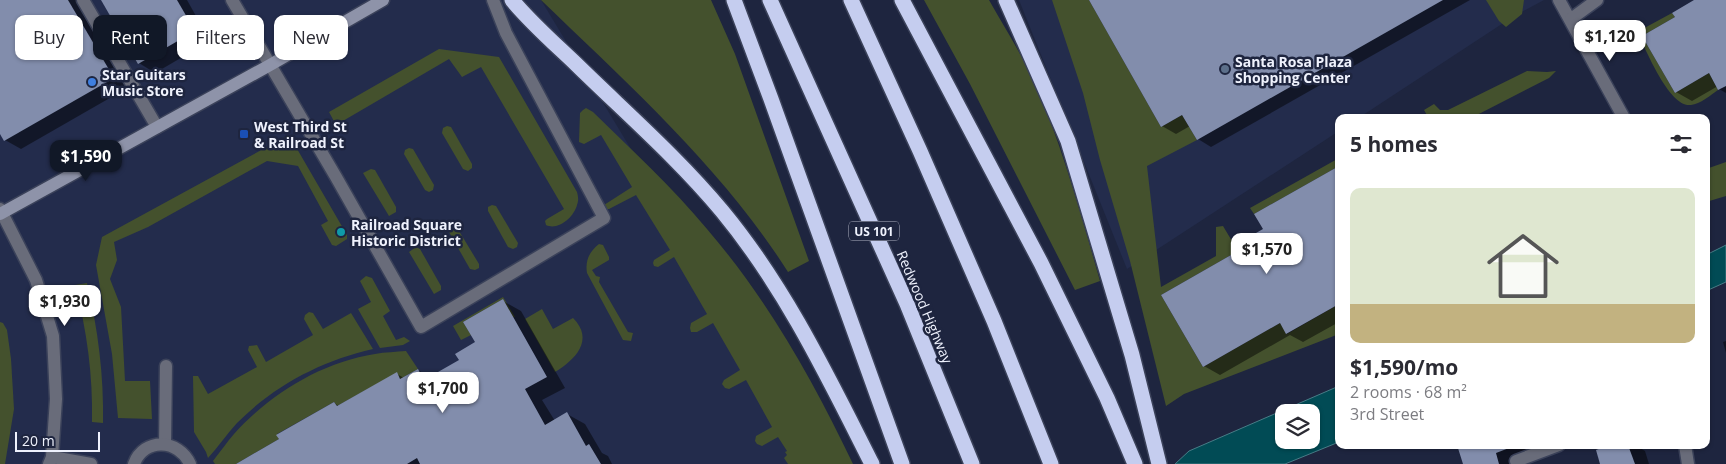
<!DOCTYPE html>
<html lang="en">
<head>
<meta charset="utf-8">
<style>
  :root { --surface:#fff; --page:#f7f7f7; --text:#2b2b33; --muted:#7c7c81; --accent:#111827 }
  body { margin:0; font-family:"Open Sans",sans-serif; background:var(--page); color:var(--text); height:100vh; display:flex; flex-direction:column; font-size:19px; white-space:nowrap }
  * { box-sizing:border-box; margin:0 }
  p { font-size:16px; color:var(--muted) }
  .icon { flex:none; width:28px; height:28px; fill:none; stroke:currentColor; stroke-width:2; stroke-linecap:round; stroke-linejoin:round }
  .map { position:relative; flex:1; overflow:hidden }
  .side { position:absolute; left:1335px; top:114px; width:375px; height:335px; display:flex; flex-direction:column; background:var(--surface); border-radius:10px; box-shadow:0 1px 4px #0004 }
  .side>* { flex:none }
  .top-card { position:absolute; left:15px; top:15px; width:475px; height:45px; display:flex; gap:10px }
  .fabs { position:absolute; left:1275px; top:404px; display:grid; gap:10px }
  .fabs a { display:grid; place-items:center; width:45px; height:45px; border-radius:10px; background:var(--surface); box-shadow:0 1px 4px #0004; font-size:25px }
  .scale { position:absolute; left:15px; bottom:12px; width:85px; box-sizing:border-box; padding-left:5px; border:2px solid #eff2fd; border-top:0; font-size:14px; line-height:18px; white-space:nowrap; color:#eff2fd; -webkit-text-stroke:4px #1e253f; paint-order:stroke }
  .price { position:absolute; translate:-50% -42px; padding:0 11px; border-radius:10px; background:#fff; color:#222; font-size:16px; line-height:32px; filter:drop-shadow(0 1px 2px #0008) }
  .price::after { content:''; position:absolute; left:50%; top:30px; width:15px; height:11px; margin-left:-8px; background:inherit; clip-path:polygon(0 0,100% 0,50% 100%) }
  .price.on { background:var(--accent); color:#fff }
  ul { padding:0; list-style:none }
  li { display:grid; align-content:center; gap:10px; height:265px; padding:0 15px }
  li span { display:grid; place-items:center; height:155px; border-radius:10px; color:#555 }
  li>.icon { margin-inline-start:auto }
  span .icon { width:90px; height:90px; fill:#fffc; stroke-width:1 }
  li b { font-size:21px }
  h2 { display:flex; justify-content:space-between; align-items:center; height:60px; padding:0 15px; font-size:21px }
  .pill { padding:0 18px; border-radius:10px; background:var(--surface); box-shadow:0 1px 4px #0004; font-size:18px; line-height:45px }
  .pill.on { background:var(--accent); color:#fff }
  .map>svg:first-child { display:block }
</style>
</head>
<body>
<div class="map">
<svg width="1726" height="464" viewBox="0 0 1726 464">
  <rect width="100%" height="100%" fill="#1e253f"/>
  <g fill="#232c4c">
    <path d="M0 0H541L821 464H0Z"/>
    <path d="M1019 0H1544L1514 16 1360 117 1339 118V131L1127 269Z"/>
  </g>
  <g fill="#44512d">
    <path d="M541 0H711L735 54 809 261 788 272C722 168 629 85 541 0Z"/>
    <path d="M924 0H989C1004 27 1021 53 1034 81 1062 145 1081 214 1100 281L1075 290 970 84Z"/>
    <path d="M1052 0H1089L1161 127 1182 115 1197 140 1147 166 1161 287 1216 256V227L1223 226 1238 251 1161 295 1203 367 1280 323 1287 334 1339 304V334L1184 394 1166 406 1130 261 1100 160 1083 93Z"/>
    <path d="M1486 0H1524L1522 14 1506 27 1499 21Z"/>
    <path d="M1672 13 1675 17 1642 36 1675 93 1709 73 1718 90C1711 95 1700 104 1691 105 1669 108 1646 49 1637 32Z"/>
    <path d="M439 49 499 57 577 192C578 196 579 200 577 205 574 217 558 231 546 225L545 221 547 219 564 209 481 67 462 77 449 59 336 125 329 112Z"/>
    <path d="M1527 71 1547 72 1556 71 1549 78 1473 117H1428L1424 110 1434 104 1440 110H1448Z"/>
    <path d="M586 108 593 112C632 150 672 187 707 229 768 300 813 380 853 464H788L784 458 787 455 785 452 787 451 778 437 762 446 757 444 755 441 756 436 772 427 746 380 729 389 725 388 722 384 724 380 740 370 713 323 697 332H691L690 328 691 323 707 314 674 257 658 267 654 266 653 263 654 260 670 250 636 195 609 209H606L604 205 632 187 601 135 584 144 579 142 580 113 583 110Z"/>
    <path d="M447 126 451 127 472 164V168L468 171 463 169 442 133 443 128Z"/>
    <path d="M289 135 347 235V239L336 246 332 245 321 225 328 221 298 166 267 161 148 227 114 242 117 260 110 279 121 307 125 381H150L152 419 118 418 112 354 96 265 102 237Z"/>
    <path d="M409 148 413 149 434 185 433 190 429 192 425 190 404 154 405 150Z"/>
    <path d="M1339 158V166L1254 214 1250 208Z"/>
    <path d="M1726 162V196L1706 202V169Z"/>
    <path d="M371 169 375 170 396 207V212L389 216 363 173Z"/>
    <path d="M492 205 496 206 518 243 517 247 513 249 508 247 488 211V207Z"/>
    <path d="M456 226 479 264V268L475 270 470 269 449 232 450 228Z"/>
    <path d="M599 244 603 245 609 257V260L592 270 596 276 600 277 599 282 628 332 633 333 631 341 623 340 587 273C585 261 589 252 599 244Z"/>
    <path d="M416 247 420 249 441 286V290L434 294 409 252Z"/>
    <path d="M366 276 372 278 390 311 383 316 396 340 404 337 410 341 403 345 380 348 358 309 371 302 360 281Z"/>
    <path d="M87 283C98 329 104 376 103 423L92 422C93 375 87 331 75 285Z"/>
    <path d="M503 297 515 317H513L503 299 463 322 471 335 461 340 453 326Z"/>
    <path d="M542 309 553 329 573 318C595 340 575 360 555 372L525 319Z"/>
    <path d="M309 312 313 313 323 329 351 313 373 349C321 361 275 385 237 423 227 434 218 447 208 458L206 452 194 432 193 376H198L208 394 257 367 248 350 249 346 257 345 266 362 313 335 304 319 305 315Z"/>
    <path d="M0 322 3 323 7 330 11 359 14 409 5 464H0Z"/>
    <path d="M406 351 418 369 400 379 397 373 337 406 334 402 277 434 279 439 236 464H215L213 461C220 452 227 442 234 434 270 394 322 362 375 354 385 352 396 352 406 351Z"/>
  </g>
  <g fill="#014b55" stroke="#487d87" fill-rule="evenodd">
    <path d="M1726 245V282L1706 291V255Z"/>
    <path d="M1339 386V442L1285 464H1175L1189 451ZM1311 412V440H1284V412Z"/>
  </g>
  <g fill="#0007">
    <path d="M0 0H78L129 87 21 149 5 140 0 132Z"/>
    <path d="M102 0H187L210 41 155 73 139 63Z"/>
    <path d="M1091 0H1470L1211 147 1198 139 1190 126 1176 134 1162 126Z"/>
    <path d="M1697 0H1726V93L1719 89 1718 86 1692 101 1676 92V17Z"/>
    <path d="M1339 167V322L1303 342 1290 335 1220 375 1204 366 1240 252Z"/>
    <path d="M503 301 521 311 565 388 542 400 555 421 567 414 585 424 602 453 608 456 612 464H239L281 440 334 403 339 406 397 374 404 378 418 370 431 378 461 361 477 343Z"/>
    <path d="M1726 341V353L1723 342Z"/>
    <path d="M1459 445H1560L1514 464H1464Z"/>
    <path d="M1612 445H1635L1645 451 1649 464H1601Z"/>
  </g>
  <g fill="#828dac">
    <path d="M0 0H68L114 78 4 141 0 134Z"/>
    <path d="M101 0H177L195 31 138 64Z"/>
    <path d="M1089 0H1443L1197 140 1182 115 1161 127Z"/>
    <path d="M1694 0H1726V86L1718 90 1709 73 1675 93 1642 36 1675 17 1672 13Z"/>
    <path d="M1339 166V304L1286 334 1280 323 1203 367 1161 295 1238 251 1235 245 1263 229 1254 214Z"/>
    <path d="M503 299 547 377 525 389 545 425 567 412 586 446 589 444 601 464H420L417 458 407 464H236L279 439 276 435 334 402 337 406 397 372 400 379 418 369 424 380 459 360 455 354 475 342 463 322Z"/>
    <path d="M1457 445H1517L1496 453 1499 464H1463Z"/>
    <path d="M1609 445H1628L1635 464H1600L1596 450Z"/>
  </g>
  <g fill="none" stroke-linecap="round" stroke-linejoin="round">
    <defs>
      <g id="service">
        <path d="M83 0 157 127"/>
        <path d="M232 0 336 177 421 327 604 218 506 33 493 0"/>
        <path d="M165 444 166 366"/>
        <path d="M52 457 91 464"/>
        <path d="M1516 461 1559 445"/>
        <path d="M134 464C144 437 179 439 190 464"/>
      </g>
      <g id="minor">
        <path d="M1559 0 1624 118"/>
        <path d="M1571 19 1597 0"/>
        <path d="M0 209 36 280 53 336 56 399 52 457 49 464"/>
        <path d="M1685 445 1688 464"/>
      </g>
      <path id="secondary" d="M0 214 270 65 383 0"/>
      <g id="motorway">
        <path d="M512 0C531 23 554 43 576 64 625 112 678 158 722 211 785 287 828 377 872 464"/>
        <path d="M734 0 771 99 902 464"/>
        <path d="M770 0 907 304 972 464"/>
        <path d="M851 0 920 151 994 321 1051 464"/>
        <path d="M902 0 1041 263 1107 398 1135 464"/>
        <path d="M1006 0 1068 141 1132 355 1159 464"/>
      </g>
    </defs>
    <use href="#service" stroke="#3b425a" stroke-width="15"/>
    <use href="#minor" stroke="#3b425a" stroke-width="15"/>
    <use href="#secondary" stroke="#3b425a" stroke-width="15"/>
    <use href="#motorway" stroke="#3b425a" stroke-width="18"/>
    <use href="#service" stroke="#696c7a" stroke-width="12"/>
    <use href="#minor" stroke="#696c7a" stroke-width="12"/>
    <use href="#secondary" stroke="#8e93a9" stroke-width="12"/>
    <use href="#motorway" stroke="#c5cdef" stroke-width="15"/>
  </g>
  <circle fill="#5c6f8a" stroke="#1e253f" stroke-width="2" cx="1225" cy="69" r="5"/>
  <circle fill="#3f7fe0" stroke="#1e253f" stroke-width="2" cx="92" cy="82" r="5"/>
  <rect fill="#1a4fb4" stroke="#1e253f" stroke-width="2" x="239" y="129" width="10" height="10" rx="2.5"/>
  <circle fill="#0f9aa8" stroke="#1e253f" stroke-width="2" cx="341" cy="232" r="5"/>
  <g text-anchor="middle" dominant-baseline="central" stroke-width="5" stroke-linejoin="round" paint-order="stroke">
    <rect fill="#1e253f" stroke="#b0b4c4" stroke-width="1" x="849" y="221.5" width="50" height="19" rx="4"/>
    <g font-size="12" font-weight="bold" fill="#eff2fd">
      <text x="874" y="231">US 101</text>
    </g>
    <g font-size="14" font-weight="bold" fill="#eff2fd" stroke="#1e253f" text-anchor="start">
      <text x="1235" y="61">Santa Rosa Plaza<tspan x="1235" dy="16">Shopping Center</tspan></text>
      <text x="102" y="74">Star Guitars<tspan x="102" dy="16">Music Store</tspan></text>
      <text x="254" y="126">West Third St<tspan x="254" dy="16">&amp; Railroad St</tspan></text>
      <text x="351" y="224">Railroad Square<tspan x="351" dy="16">Historic District</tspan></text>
    </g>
    <g font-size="14" fill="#eff2fd" stroke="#1e253f">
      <text transform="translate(925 307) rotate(67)">Redwood Highway</text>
    </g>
  </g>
</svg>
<div class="fabs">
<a><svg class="icon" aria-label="layers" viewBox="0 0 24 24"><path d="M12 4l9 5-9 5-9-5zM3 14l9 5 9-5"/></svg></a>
</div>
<div class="scale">20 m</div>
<b class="price" style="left:1610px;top:62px">$1,120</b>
<b class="price on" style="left:86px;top:182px">$1,590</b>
<b class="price" style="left:1267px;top:275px">$1,570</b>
<b class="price" style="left:65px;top:327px">$1,930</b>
<b class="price" style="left:443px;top:414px">$1,700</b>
<div class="top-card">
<a class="pill">Buy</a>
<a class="pill on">Rent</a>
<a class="pill">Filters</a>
<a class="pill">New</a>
</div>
<section class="side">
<h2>5 homes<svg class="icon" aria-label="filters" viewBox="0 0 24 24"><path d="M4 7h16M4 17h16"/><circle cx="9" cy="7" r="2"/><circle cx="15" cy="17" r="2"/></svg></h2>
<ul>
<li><span style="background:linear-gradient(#dfe7d0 75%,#c2b280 0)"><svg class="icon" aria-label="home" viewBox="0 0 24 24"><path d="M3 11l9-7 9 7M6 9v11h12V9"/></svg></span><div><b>$1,590/mo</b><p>2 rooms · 68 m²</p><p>3rd Street</p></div></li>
</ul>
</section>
</div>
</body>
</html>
